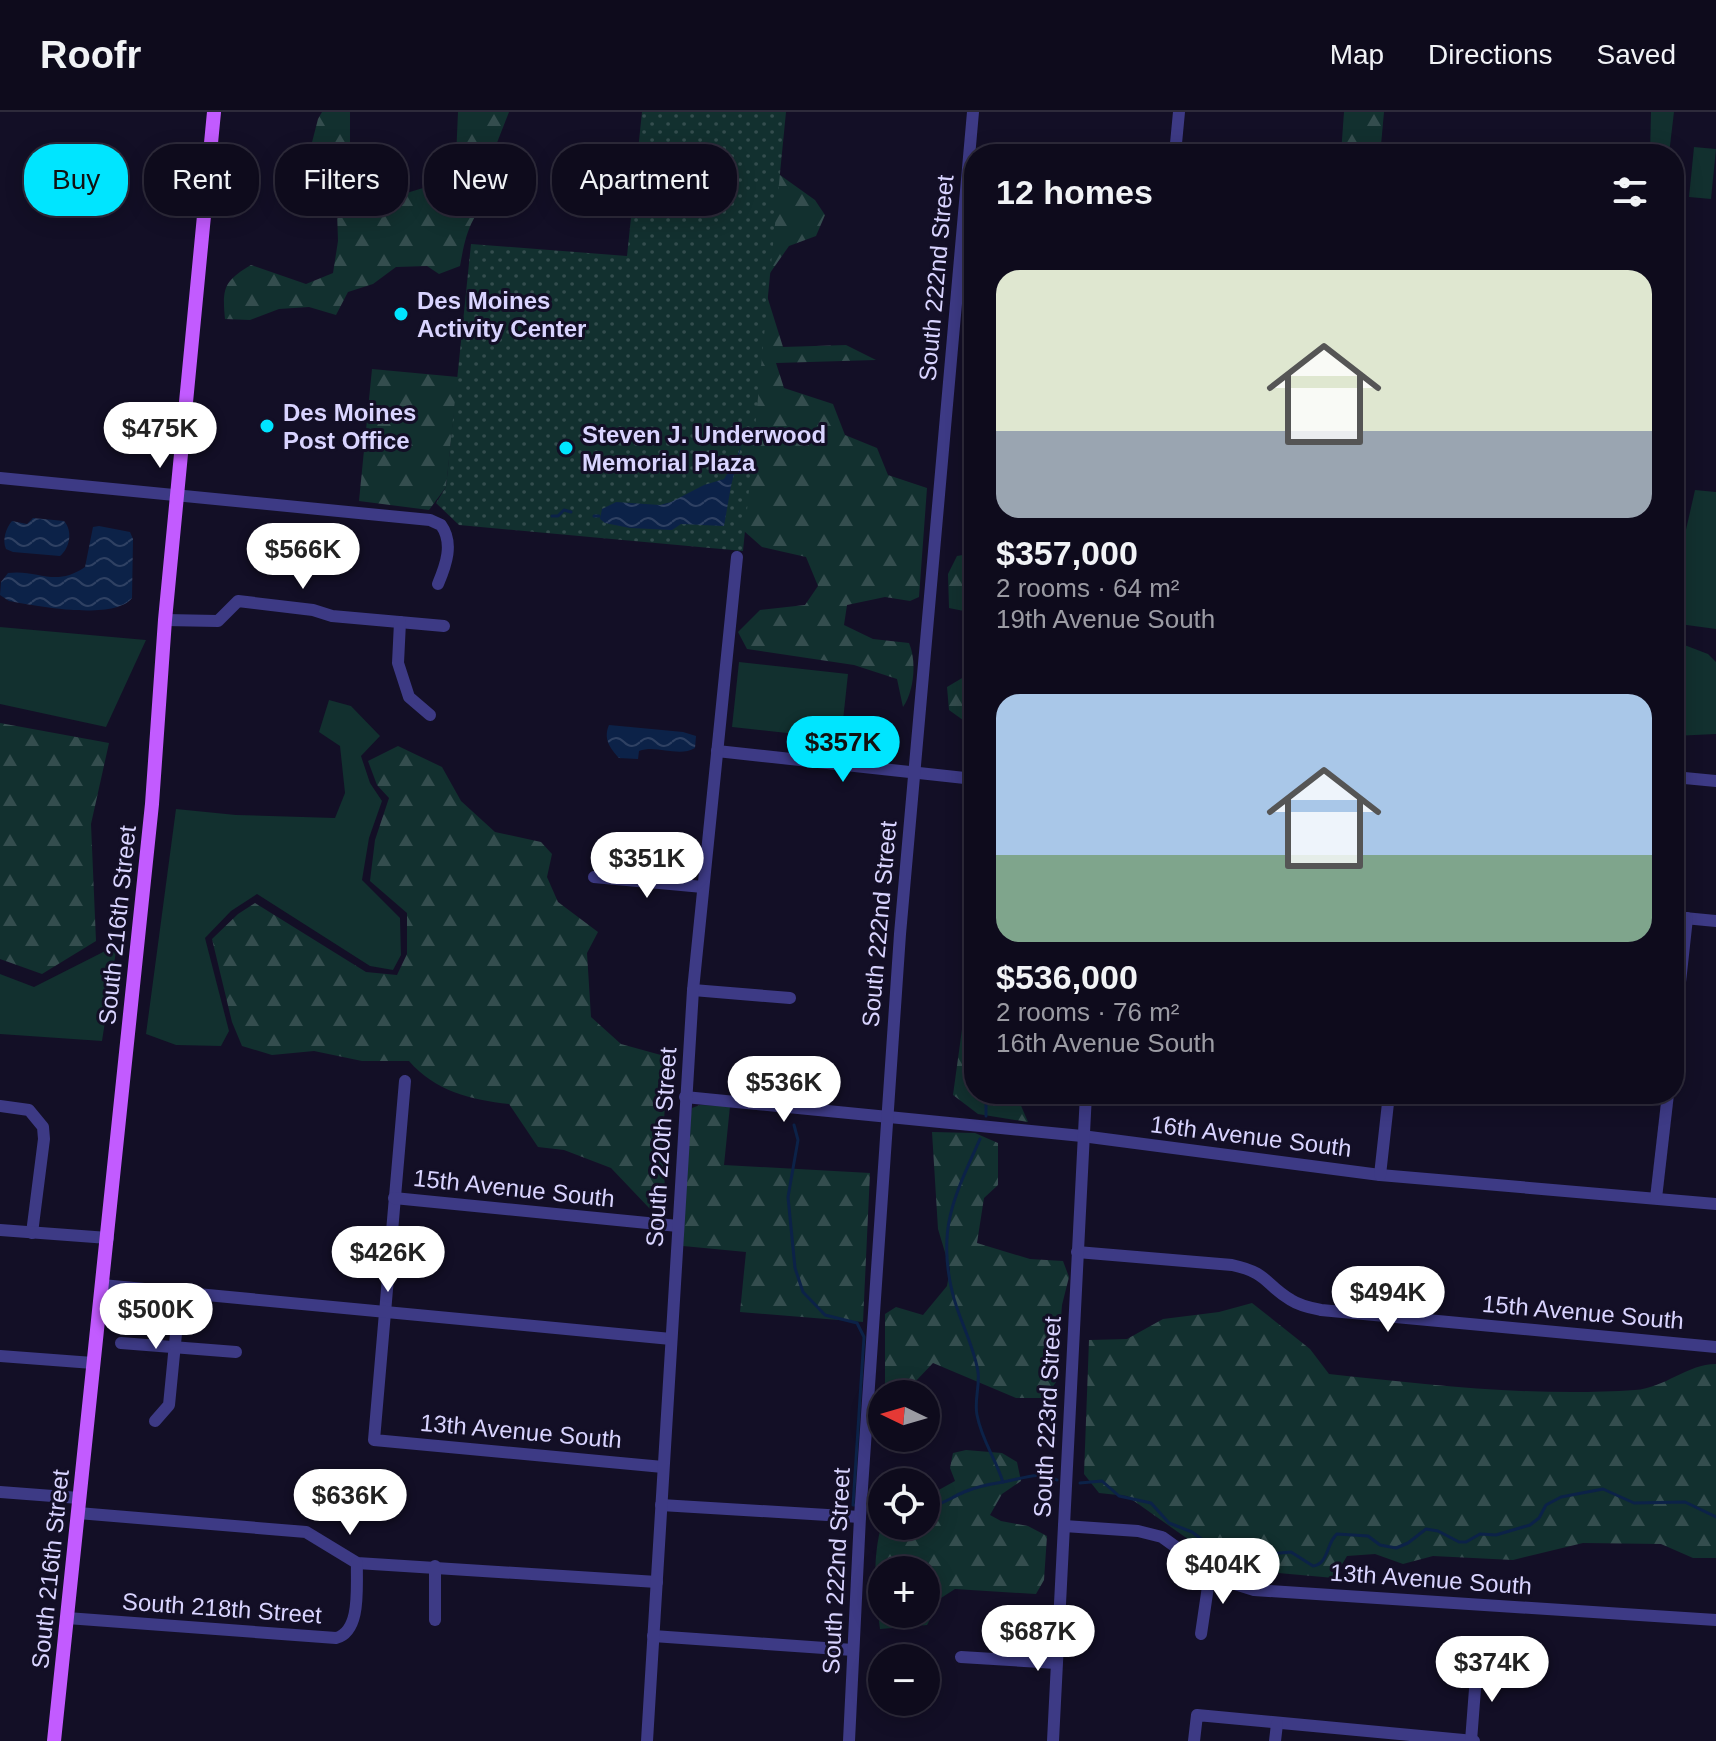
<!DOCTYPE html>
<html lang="en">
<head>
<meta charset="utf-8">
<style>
  :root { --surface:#0e0b1c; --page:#1c1929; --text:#f1f3f6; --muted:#9b9ba3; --line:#2e2b3b; --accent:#00e5ff }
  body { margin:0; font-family:Arial,sans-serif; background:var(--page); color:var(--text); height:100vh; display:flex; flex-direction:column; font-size:30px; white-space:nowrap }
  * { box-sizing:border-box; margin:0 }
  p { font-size:26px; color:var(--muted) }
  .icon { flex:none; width:44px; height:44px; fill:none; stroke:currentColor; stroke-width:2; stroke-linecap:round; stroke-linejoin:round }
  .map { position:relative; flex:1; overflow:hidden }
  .side { position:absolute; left:964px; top:32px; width:720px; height:960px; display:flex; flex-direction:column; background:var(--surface); border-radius:32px; box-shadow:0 4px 20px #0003,0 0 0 2px var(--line) }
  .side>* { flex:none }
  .top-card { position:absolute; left:24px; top:32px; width:760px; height:72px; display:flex; gap:16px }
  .needle { width:52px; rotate:275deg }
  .tools { position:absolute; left:868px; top:1268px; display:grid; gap:16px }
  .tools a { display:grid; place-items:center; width:72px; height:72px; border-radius:50%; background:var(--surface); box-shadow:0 4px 20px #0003,0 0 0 2px var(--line); font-size:40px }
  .price { position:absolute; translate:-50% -68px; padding:0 18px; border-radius:28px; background:#fff; color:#222; font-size:26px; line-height:52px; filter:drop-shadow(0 2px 4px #0008) }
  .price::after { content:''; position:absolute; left:50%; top:48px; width:24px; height:18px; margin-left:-12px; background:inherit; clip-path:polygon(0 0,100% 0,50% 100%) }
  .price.on { background:var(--accent); color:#111 }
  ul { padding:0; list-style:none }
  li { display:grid; align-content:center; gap:16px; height:424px; padding:0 32px }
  li span { display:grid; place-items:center; height:248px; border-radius:24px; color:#555 }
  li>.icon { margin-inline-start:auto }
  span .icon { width:144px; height:144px; fill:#fffc; stroke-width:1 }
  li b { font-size:34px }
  h2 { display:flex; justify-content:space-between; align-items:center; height:96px; padding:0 32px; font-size:34px }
  .chip { padding:0 28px; border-radius:32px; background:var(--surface); box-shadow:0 4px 20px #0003,0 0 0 2px var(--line); font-size:28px; line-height:72px }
  .chip.on { background:var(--accent); color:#111 }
  header { display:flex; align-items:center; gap:48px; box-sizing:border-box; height:112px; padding:0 40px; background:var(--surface); border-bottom:2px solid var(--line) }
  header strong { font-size:38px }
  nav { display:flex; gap:44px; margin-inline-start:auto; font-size:28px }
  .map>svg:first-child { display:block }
</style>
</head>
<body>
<header>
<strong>Roofr</strong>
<nav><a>Map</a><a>Directions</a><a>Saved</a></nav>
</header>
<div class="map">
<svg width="1716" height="1629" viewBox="0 0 1716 1629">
  <defs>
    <pattern id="forest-firs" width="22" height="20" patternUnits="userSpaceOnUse" patternTransform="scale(2)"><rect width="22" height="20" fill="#12302f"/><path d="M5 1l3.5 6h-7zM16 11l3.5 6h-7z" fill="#344d4e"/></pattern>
    <pattern id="park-dots" width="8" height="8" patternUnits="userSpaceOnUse" patternTransform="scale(2)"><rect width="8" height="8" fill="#12302f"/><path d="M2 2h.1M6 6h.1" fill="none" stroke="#344d4e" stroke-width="1.8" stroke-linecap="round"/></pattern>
    <pattern id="water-waves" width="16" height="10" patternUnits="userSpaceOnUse" patternTransform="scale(2)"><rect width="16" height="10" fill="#0c2248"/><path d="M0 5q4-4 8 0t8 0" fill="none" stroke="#2f4163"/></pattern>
  </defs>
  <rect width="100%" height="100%" fill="#130f26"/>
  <g fill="#12302f">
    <path d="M1651 0H1674L1669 42H1650Z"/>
    <path d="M1694 35 1716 37 1711 87 1689 85Z"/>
    <path d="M1695 378 1716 380V517L1679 512 1674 505 1680 444Z"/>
    <path d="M0 515 146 528 106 615 0 592Z"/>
    <path d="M1674 529 1708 542 1716 550V622L1674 624Z"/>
    <path d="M739 550 848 562 841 627 732 615Z"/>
    <path d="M329 588 351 594 380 624 361 644 370 671 382 689 369 726 362 768 400 806 401 843 393 858 370 854 257 782 231 799 205 826 229 919 221 934 176 933 146 922 176 697 236 703 335 706 345 681 340 634 319 620Z"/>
    <path d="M117 833 102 929 0 922V862L34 875Z"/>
  </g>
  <g fill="url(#forest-firs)" fill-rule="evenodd">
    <path d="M322 0H350V38L368 78 400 83 433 73 456 46 458 0H509L491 46 499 75C471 105 467 115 460 154L439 162 427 154 396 155 373 172 348 180 336 203 309 195 279 197 250 208 225 207C222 176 224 169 251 153L306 172 333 161 338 129 337 99 323 93 311 75 289 71 286 54 309 42 318 7Z"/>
    <path d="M1344 0H1384L1381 33 1376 42H1341Z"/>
    <path d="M766 53 815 88 825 103 816 124 789 134 763 171 783 235 846 233 876 248 776 251 784 276 833 292 845 323 877 336 888 363 927 376 919 485 910 489 885 485 847 493 844 513 873 527 909 531C917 549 914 580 903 595L897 567 854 553 747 537 738 520 760 498 805 493 818 474 806 445 762 435 736 412Z"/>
    <path d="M372 257 458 265 446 375 429 398 359 389Z"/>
    <path d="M974 441V501L949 496 948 462 957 444Z"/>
    <path d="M974 559V616L949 598 947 575Z"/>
    <path d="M0 611 109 631 91 712 96 829 42 862 0 847Z"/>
    <path d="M398 634 442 655 461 689 495 720 541 730 552 742 547 765 558 790 598 820 587 841 591 905 621 932 668 945 662 1040 666 1087 651 1098 611 1056 564 1038 538 1035 509 992C471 988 435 979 409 949H362L314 939 272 943 242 934 232 910 212 827 238 802 255 791 366 860 397 863 407 842V801L370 769 375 728 389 686 377 673 368 649Z"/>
    <path d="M974 863V982H1016L1028 1010 978 1002 953 983 966 888Z"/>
    <path d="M700 993 730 994 724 1053 870 1061 863 1210 740 1200 746 1140 683 1134 689 1014 692 996Z"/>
    <path d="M932 1020 975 1021 998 1031V1073L984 1086 977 1131 1030 1147 1063 1149 1069 1165 1062 1193 1056 1270 1045 1286H1016L933 1251 915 1270 901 1279 885 1275V1202L896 1195 923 1203 947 1174 950 1157 938 1117Z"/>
    <path d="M1252 1191 1310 1237 1329 1262C1431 1273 1533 1285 1635 1278 1665 1276 1687 1252 1716 1252V1446H1693L1661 1432 1583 1431 1513 1448 1433 1444 1403 1452 1375 1442 1347 1444 1334 1466 1245 1458 1209 1442 1127 1384 1099 1381 1084 1362 1089 1228 1127 1227 1163 1207 1219 1200Z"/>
    <path d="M966 1338 1002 1341 1017 1350 1021 1369 1002 1382 990 1403 1001 1409 1028 1414 1047 1424 1044 1468 1036 1482 955 1477 941 1486 927 1513 880 1517C875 1481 872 1446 882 1411V1414H926V1385L955 1369 950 1356 953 1341ZM882 1458H926V1502H882Z"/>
  </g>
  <path fill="url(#park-dots)" d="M642 0H786L743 439 459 413 436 391 446 375 471 132 627 144Z"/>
  <g fill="url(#water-waves)">
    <path d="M742 331 731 374 724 414 681 412 672 418 630 416 605 411 600 407 602 397 616 390 660 393 671 390 704 373 724 367 736 348Z"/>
    <path d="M33 406 64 409C73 419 70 436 60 444L13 440 6 437C2 428 6 416 12 409L27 412Z"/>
    <path d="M99 414 130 420 133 427 132 486C114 509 36 494 9 489L0 483 1 470 8 461C38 457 55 476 85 455L93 415Z"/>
    <path d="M609 613 683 620 696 624 695 636C678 646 657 632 639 639L638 647 619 646C610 636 603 627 609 613Z"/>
  </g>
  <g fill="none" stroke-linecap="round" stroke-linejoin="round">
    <g stroke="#0c2248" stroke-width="3">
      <path d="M552 404H558L564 398 571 400"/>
      <path d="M594 404H599"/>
      <path d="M986 1004V982"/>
      <path d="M794 1013 798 1028 788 1085 795 1156 803 1180 825 1203 857 1211 864 1225 853 1393H858"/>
      <path d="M980 1027C955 1083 937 1116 952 1179 958 1206 974 1233 978 1260 980 1274 974 1288 977 1303 982 1329 995 1345 1003 1370 1022 1367 1040 1358 1057 1368"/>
      <path d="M1080 1371 1102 1369 1119 1384 1151 1391 1169 1411 1192 1420 1212 1435 1237 1442 1254 1433 1270 1442 1291 1440 1313 1454C1329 1452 1326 1431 1337 1422L1368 1424 1380 1433 1396 1436 1408 1431 1426 1417 1438 1419 1459 1430H1466L1480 1422 1496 1423 1530 1413 1539 1406 1546 1393 1561 1385 1603 1377 1634 1391 1685 1390 1716 1405"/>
      <path d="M866 1394 882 1396"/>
      <path d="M926 1396C942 1393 950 1386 964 1380 976 1375 990 1372 1003 1370"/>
    </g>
    <g stroke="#3d3a85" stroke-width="12">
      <path d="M1175 42 1179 0"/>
      <path d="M0 366 430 408 441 413C454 431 446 453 438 472"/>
      <path d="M165 508 218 509 238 489 313 498 332 504 444 514"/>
      <path d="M400 510 398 551 409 585 430 603"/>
      <path d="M717 639 974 667"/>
      <path d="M1674 665 1716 669"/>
      <path d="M594 765 703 775"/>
      <path d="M1674 805 1716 809"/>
      <path d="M693 878 790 886"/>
      <path d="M1674 925 1687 806"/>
      <path d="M405 969 374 1328 663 1355"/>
      <path d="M685 985 1082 1024 1380 1063 1716 1092"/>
      <path d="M0 994 29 998 43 1015 44 1027 32 1121"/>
      <path d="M1380 1063 1389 982"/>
      <path d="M394 1086 678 1114"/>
      <path d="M1656 1086 1668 982"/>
      <path d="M0 1118 108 1126"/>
      <path d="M1077 1140 1232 1153C1269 1161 1264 1172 1291 1188 1300 1194 1311 1196 1321 1198L1716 1235"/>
      <path d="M102 1173 671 1227"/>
      <path d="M121 1231 236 1240"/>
      <path d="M0 1244 93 1251"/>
      <path d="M155 1309 169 1293 180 1181"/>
      <path d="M0 1380 79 1386"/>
      <path d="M661 1393 860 1405"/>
      <path d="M78 1401 306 1420 357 1451 657 1470"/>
      <path d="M1064 1414 1138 1419 1162 1425 1222 1468 1254 1478 1716 1508"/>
      <path d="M67 1506 336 1526C362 1519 356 1473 357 1451"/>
      <path d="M435 1508V1454"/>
      <path d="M1201 1522 1210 1461"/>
      <path d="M653 1524 853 1538"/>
      <path d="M961 1545 1056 1551"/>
      <path d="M647 1629 693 878 737 445"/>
      <path d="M849 1629 860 1405 900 822 973 0"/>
      <path d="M1053 1629 1086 982"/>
      <path d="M1194 1629 1197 1603 1474 1629"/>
      <path d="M1275 1629 1277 1612"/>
      <path d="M1471 1629 1477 1551"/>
    </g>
    <path stroke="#c25bff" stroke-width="14" d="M54 1629 152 692 165 508 214 0"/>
  </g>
  <g fill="#00e5ff" stroke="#130f26" stroke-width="3">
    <circle cx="401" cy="202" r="8"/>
    <circle cx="267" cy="314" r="8"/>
    <circle cx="566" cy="336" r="8"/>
  </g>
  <g text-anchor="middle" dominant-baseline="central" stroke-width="6" stroke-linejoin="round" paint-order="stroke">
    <g font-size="24" fill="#d9d4ff" stroke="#130f26">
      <text transform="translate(936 166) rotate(-85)">South 222nd Street</text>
      <text transform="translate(879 812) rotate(-85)">South 222nd Street</text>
      <text transform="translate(117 813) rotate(-84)">South 216th Street</text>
      <text transform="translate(1251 1024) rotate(7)">16th Avenue South</text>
      <text transform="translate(661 1035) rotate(-86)">South 220th Street</text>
      <text transform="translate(514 1076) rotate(6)">15th Avenue South</text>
      <text transform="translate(1583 1200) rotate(5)">15th Avenue South</text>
      <text transform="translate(1047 1305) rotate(-87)">South 223rd Street</text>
      <text transform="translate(521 1319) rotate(5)">13th Avenue South</text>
      <text transform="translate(50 1457) rotate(-84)">South 216th Street</text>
      <text transform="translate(836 1459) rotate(-87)">South 222nd Street</text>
      <text transform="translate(1431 1467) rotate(4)">13th Avenue South</text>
      <text transform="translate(222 1496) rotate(4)">South 218th Street</text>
    </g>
    <g font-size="24" font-weight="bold" fill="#d9d4ff" stroke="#130f26" text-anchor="start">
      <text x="417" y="188">Des Moines<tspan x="417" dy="28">Activity Center</tspan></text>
      <text x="283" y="300">Des Moines<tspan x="283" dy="28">Post Office</tspan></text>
      <text x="582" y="322">Steven J. Underwood<tspan x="582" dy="28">Memorial Plaza</tspan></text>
    </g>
  </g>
</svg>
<div class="tools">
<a><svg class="needle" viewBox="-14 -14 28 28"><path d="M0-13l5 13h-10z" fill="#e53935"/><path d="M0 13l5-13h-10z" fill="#9b9ba3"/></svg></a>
<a><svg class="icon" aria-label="locate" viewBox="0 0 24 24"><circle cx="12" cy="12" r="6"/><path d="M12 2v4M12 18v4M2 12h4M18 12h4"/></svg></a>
<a>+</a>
<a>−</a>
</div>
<b class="price" style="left:160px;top:358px">$475K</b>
<b class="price" style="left:303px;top:479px">$566K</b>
<b class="price on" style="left:843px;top:672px">$357K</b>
<b class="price" style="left:647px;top:788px">$351K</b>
<b class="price" style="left:784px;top:1012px">$536K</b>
<b class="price" style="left:388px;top:1182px">$426K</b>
<b class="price" style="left:1388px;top:1222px">$494K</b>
<b class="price" style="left:156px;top:1239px">$500K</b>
<b class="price" style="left:350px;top:1425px">$636K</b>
<b class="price" style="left:1223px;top:1494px">$404K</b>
<b class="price" style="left:1038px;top:1561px">$687K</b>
<b class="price" style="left:1492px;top:1592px">$374K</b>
<div class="top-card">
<a class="chip on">Buy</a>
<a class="chip">Rent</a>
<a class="chip">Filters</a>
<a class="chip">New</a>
<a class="chip">Apartment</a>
</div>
<section class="side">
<h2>12 homes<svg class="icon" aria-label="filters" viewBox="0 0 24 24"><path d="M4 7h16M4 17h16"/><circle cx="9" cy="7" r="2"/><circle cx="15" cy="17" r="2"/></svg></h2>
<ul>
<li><span style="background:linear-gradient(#dfe7d0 65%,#9aa5b1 0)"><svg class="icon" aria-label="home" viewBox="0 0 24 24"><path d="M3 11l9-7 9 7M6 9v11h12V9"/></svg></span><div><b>$357,000</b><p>2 rooms · 64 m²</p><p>19th Avenue South</p></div></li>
<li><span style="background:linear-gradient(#a9c7e8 65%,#7fa58c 0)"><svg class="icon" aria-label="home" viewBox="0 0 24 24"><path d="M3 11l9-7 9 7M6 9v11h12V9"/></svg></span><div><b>$536,000</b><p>2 rooms · 76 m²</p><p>16th Avenue South</p></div></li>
</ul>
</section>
</div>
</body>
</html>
